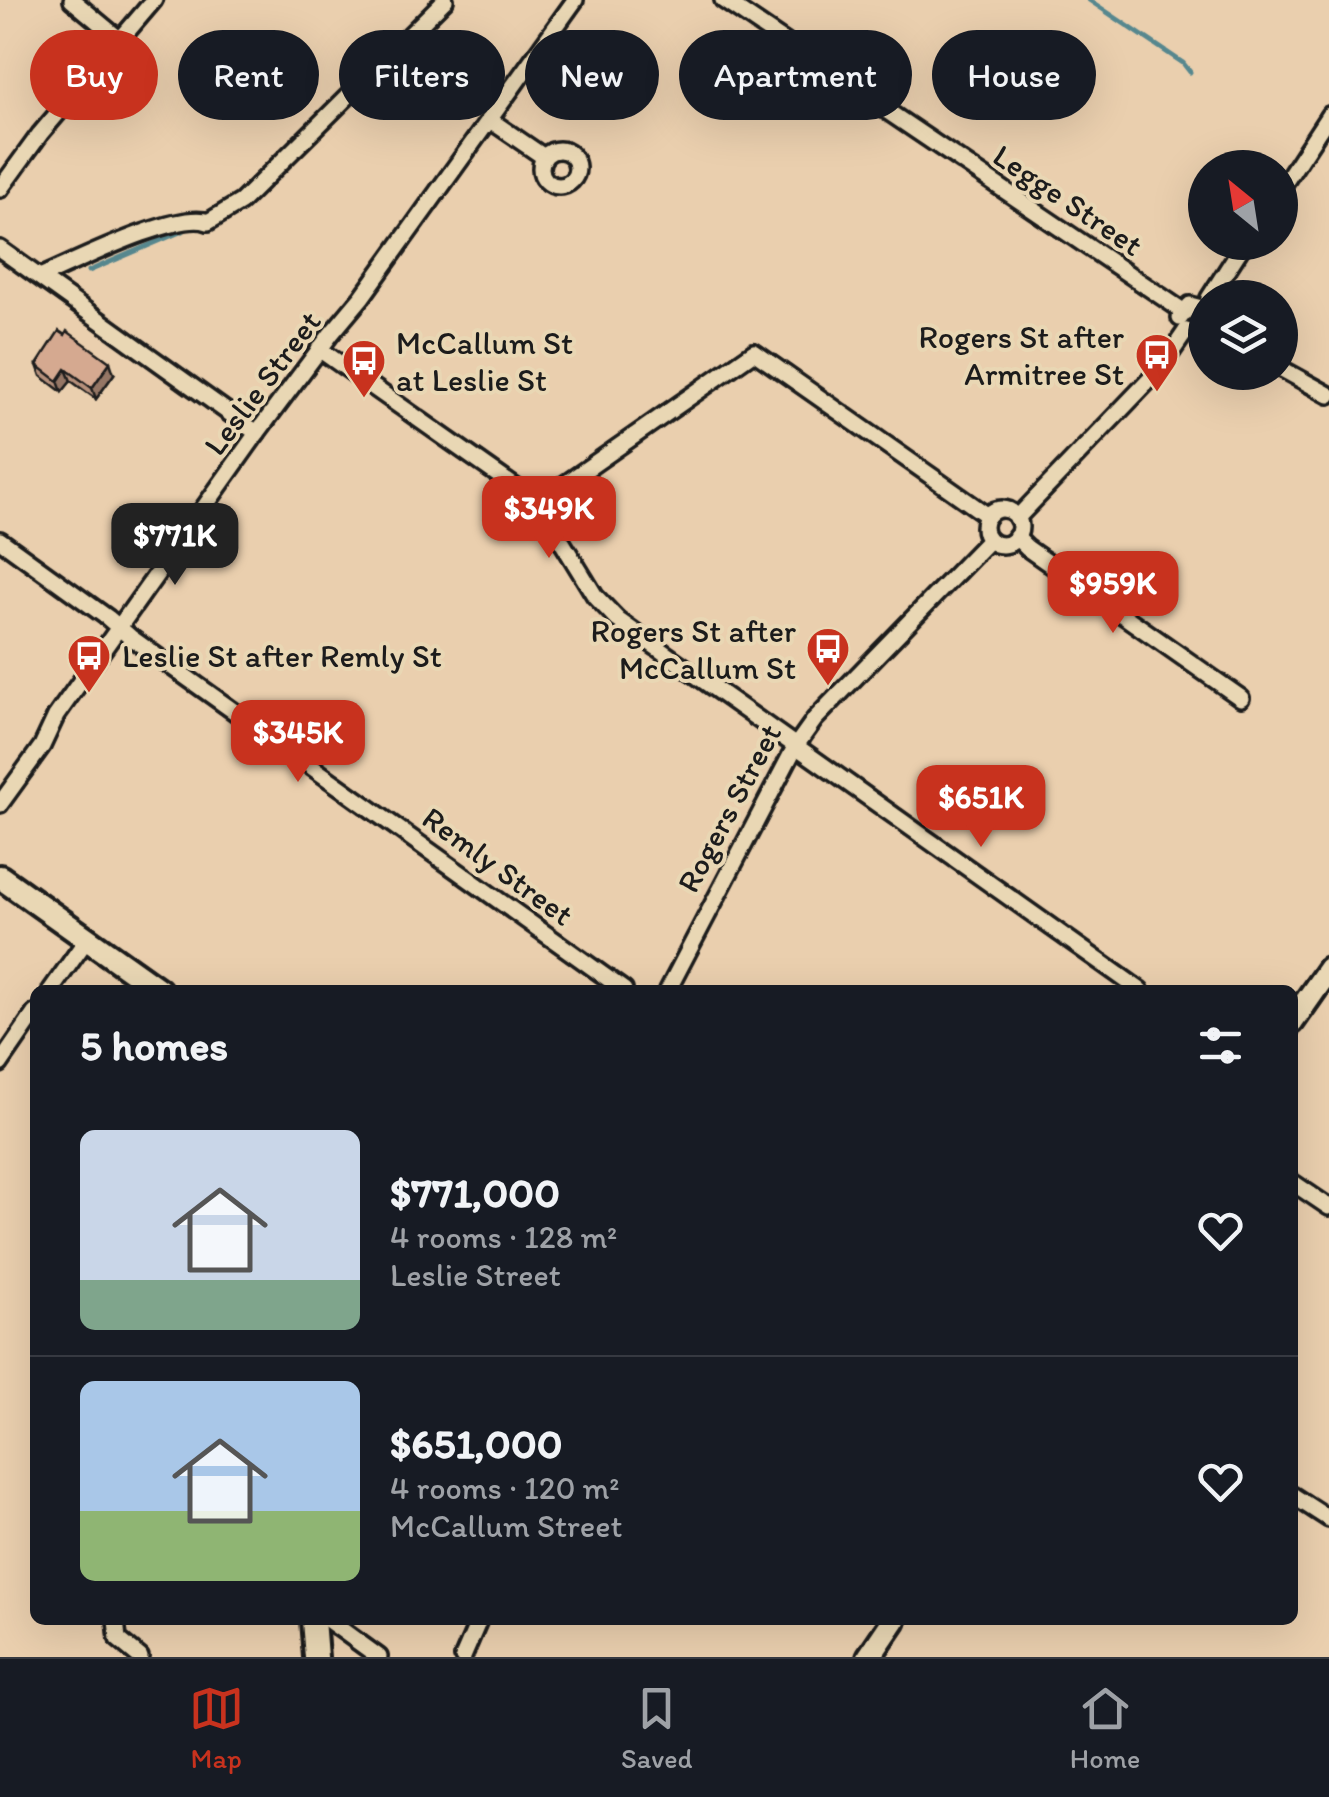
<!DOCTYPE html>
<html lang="en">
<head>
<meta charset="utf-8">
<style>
  :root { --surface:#171b24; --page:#20242c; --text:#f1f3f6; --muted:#9ea1a6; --line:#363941; --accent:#c8321e }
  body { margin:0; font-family:Itim,sans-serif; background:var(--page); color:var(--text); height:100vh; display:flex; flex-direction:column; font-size:38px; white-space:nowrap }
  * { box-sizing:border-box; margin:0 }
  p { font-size:32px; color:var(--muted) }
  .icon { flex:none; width:55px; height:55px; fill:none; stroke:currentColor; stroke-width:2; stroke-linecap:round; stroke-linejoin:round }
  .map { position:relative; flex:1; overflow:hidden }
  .drawer { position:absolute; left:30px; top:985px; width:1268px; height:640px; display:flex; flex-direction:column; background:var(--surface); border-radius:15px; box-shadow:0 10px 40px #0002 }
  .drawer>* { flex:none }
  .guide { position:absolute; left:30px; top:30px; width:1270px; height:90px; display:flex; gap:20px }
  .needle { width:65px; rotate:330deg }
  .fabs { position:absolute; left:1188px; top:150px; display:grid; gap:20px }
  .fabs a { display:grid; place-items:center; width:110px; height:110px; border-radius:50%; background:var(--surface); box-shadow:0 10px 40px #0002; font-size:50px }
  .price { position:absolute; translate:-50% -85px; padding:0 22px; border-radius:20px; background:var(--accent); color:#fff; font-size:32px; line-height:65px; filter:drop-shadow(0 2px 5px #0008) }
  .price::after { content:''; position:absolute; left:50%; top:60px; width:30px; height:22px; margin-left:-15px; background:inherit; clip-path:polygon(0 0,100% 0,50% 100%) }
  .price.on { background:#222; color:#fff }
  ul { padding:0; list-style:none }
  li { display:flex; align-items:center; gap:30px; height:250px; padding:0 50px }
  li+li { border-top:2px solid var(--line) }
  li span { display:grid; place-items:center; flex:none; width:280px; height:200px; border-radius:15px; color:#555 }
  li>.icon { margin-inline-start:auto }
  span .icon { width:120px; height:120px; fill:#fffc; stroke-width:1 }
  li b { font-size:42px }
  h2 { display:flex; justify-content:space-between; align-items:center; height:120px; padding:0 50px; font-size:42px }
  .chip { padding:0 35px; border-radius:45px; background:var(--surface); box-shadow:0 10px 40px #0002; font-size:35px; line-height:90px }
  .chip.on { background:var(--accent); color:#fff }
  .dock { display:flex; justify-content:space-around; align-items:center; height:140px; border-top:2px solid var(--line); background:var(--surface); font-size:28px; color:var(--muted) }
  .dock a { display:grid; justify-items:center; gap:5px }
  .dock .on { color:var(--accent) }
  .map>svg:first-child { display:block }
</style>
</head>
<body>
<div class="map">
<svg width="1329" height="1657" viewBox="0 0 1329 1657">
  <rect width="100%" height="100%" fill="#eacfae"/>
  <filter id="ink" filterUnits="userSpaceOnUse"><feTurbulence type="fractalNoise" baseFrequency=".01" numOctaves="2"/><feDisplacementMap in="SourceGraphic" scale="20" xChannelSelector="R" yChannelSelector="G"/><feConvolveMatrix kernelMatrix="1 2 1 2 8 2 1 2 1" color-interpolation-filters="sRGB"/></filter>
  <g filter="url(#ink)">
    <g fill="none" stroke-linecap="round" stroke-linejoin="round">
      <g stroke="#57878e" stroke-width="5">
        <path d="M1089 0 1183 63 1190 72"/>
        <path d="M89 271 187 229"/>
      </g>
      <defs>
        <g id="street">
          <path d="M72 0 120 40"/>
          <path d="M723 0 1183 311"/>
          <path d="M490 120 544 157"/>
          <circle cx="559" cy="168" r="18"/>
          <path d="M0 189 40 134 154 0"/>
          <path d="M1280 190 1329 115"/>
          <path d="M0 249 257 433"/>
          <path d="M40 277C73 263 178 210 208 222L241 202 445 0"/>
          <path d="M1209 298 1245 242"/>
          <path d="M1180 318 1190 305 1205 309"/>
          <path d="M1186 331 1195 334 1205 330"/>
          <path d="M319 349 538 503 595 596 618 620 1140 990"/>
          <path d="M1280 368 1329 395"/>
          <path d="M538 503 754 352 988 516"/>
          <circle cx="1002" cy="527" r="18"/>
          <path d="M1017 518 1160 369 1186 331"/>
          <path d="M1016 537 1027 548 1241 698"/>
          <path d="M0 540 108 618 130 637 624 990"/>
          <path d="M0 804 42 746 56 716 257 433 331 334 362 297 575 0"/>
          <path d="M51 990 87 939"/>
          <path d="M668 990 795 747 815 719 989 540"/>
          <path d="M0 1064 35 1013"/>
          <path d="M1292 1182 1329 1207"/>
          <path d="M1292 1495 1329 1519"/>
          <path d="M116 1620 118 1639 140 1657"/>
          <path d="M328 1620 379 1657"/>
          <path d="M463 1657 479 1620"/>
        </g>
        <g id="secondary">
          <path d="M0 877 159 990"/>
          <path d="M1292 1022 1329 969"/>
          <path d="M313 1620 316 1657"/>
          <path d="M869 1657 894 1620"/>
        </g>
      </defs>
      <use href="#street" stroke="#1c1c1c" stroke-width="22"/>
      <use href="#secondary" stroke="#1c1c1c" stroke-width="30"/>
      <use href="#street" stroke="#e9d7b4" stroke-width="15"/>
      <use href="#secondary" stroke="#e9d7b4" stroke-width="22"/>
    </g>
    <path fill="#b7917c" stroke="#1c1c1c" stroke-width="2.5" d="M37 365 114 374 96 399 71 381 62 392 41 376Z"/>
    <g fill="#957665" stroke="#1c1c1c" stroke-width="2.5">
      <path d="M110 362 114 374 96 399 92 388Z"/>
      <path d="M66 369 71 381 62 392 58 381Z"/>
    </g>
    <path fill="#d5a990" stroke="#1c1c1c" stroke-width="2.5" d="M59 331 65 335 67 331 110 362 92 388 66 369 58 381 37 365Z"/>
  </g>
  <defs>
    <symbol id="bus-pin" viewBox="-11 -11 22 30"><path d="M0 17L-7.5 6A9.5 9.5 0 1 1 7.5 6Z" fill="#c8321e" stroke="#e9d7b4"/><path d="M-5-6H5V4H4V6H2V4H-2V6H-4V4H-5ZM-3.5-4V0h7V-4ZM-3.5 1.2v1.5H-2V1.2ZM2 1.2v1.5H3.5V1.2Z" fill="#fff"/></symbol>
  </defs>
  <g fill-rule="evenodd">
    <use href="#bus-pin" x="1132" y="330" width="50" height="68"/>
    <use href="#bus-pin" x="339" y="336" width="50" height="68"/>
    <use href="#bus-pin" x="803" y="624" width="50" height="68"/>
    <use href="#bus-pin" x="64" y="631" width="50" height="68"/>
  </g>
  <g text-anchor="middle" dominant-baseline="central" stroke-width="8" stroke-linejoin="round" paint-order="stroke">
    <g font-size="32" fill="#1c1c1c" stroke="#e9d7b4">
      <text transform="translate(1068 200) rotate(34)">Legge Street</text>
      <text transform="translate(262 383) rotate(-53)">Leslie Street</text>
      <text transform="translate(729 808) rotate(-62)">Rogers Street</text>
      <text transform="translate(498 866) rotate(36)">Remly Street</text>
    </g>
    <g font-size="32" fill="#1c1c1c" stroke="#e9d7b4" text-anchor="end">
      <text x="1124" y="337">Rogers St after<tspan x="1124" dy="37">Armitree St</tspan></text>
      <text x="396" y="343" text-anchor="start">McCallum St<tspan x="396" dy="37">at Leslie St</tspan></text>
      <text x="796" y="631">Rogers St after<tspan x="796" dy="37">McCallum St</tspan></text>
      <text x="122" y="656" text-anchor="start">Leslie St after Remly St</text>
    </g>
  </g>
</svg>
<div class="fabs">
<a><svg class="needle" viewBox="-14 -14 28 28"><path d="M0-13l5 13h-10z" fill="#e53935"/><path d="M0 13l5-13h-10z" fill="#9ea1a6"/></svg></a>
<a><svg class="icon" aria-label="layers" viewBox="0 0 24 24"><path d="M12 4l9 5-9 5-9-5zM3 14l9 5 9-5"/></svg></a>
</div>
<b class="price" style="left:549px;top:561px">$349K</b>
<b class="price on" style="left:175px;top:588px">$771K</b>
<b class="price" style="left:1113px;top:636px">$959K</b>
<b class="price" style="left:298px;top:785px">$345K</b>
<b class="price" style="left:981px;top:850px">$651K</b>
<div class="guide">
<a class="chip on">Buy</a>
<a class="chip">Rent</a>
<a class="chip">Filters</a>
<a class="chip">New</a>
<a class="chip">Apartment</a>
<a class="chip">House</a>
</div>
<section class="drawer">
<h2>5 homes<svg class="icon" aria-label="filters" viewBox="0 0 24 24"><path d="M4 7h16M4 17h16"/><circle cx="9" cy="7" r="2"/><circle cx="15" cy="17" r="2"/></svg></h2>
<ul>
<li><span style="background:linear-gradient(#c9d6e8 75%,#7fa58c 0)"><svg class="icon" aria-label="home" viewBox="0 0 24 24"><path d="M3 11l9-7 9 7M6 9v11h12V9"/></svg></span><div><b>$771,000</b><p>4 rooms · 128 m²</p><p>Leslie Street</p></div><svg class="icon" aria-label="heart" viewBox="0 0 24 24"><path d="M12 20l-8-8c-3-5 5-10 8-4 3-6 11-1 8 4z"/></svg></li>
<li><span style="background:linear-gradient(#a9c7e8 65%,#8fb573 0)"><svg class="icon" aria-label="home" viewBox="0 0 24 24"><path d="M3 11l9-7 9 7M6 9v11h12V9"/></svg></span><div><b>$651,000</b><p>4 rooms · 120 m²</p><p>McCallum Street</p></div><svg class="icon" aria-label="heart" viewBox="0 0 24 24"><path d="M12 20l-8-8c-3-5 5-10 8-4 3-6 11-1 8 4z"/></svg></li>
</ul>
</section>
</div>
<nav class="dock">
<a class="on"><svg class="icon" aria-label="map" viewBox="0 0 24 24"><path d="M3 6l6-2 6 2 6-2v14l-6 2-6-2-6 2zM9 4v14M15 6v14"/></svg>Map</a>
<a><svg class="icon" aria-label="saved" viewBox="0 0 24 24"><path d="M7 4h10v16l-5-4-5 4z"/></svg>Saved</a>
<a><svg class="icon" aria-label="home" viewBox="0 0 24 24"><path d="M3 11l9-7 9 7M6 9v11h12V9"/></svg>Home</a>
</nav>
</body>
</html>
